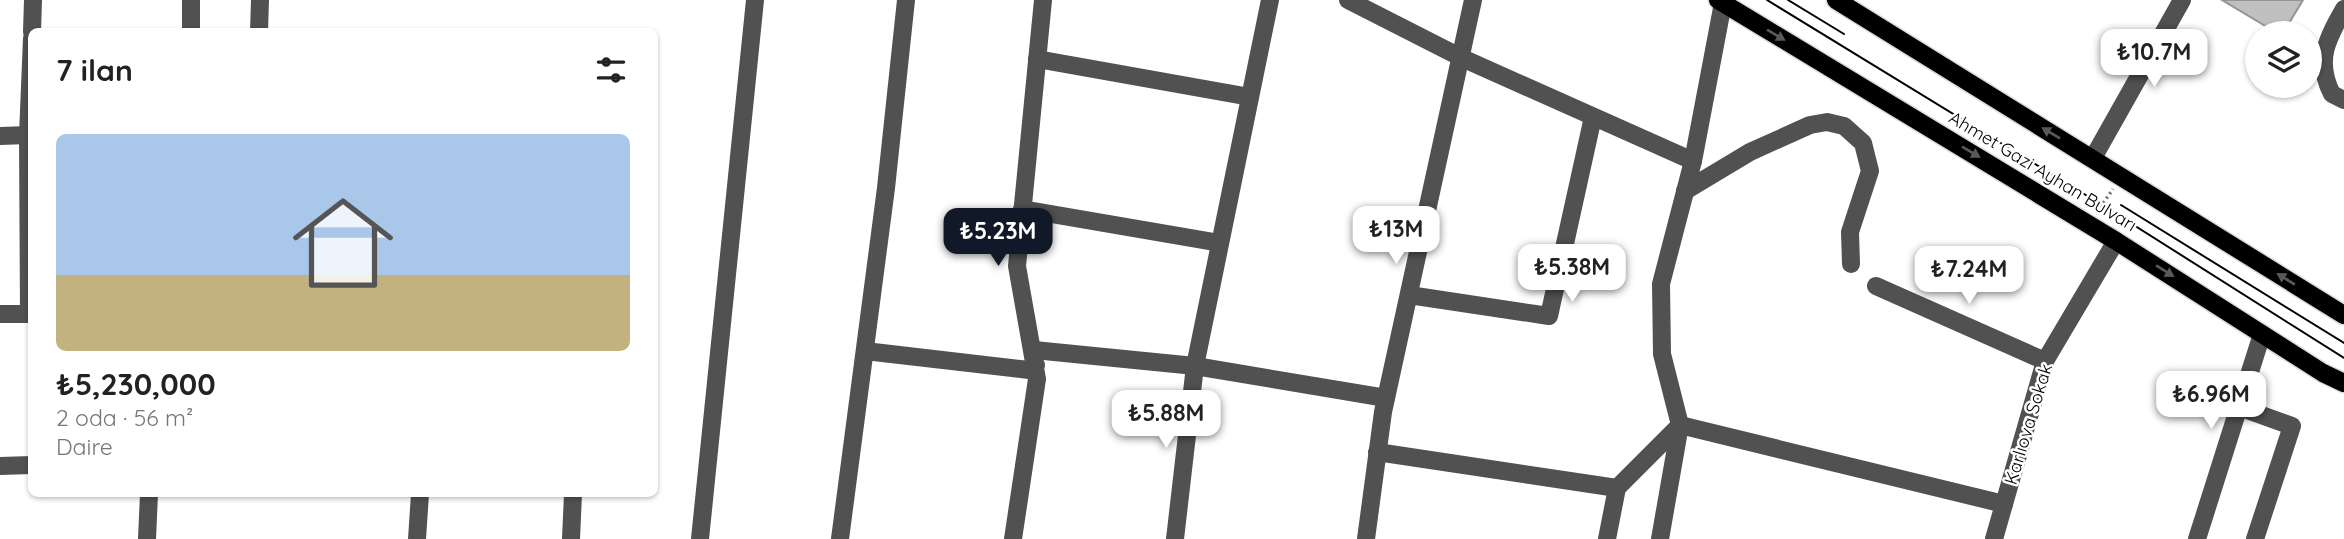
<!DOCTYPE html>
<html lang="tr">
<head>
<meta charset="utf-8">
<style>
  :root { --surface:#fff; --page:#f2f2f2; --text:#222; --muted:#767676; --accent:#111827 }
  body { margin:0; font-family:Quicksand,sans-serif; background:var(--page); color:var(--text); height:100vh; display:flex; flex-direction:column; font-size:26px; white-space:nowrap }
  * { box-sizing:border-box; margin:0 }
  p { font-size:23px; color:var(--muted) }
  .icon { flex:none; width:38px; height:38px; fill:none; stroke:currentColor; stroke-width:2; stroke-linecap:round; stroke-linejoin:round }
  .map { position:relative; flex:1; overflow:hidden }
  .side { position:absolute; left:28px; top:28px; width:630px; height:469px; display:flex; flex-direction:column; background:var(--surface); border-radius:10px; box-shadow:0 2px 5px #0004 }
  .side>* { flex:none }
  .fabs { position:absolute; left:2245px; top:21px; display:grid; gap:14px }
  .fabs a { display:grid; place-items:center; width:77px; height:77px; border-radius:50%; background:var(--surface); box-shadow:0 2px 5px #0004; font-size:35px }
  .price { position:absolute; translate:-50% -60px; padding:0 16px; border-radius:14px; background:#fff; color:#222; font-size:23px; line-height:46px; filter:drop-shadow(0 2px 4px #0008) }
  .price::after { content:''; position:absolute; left:50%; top:42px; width:21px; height:16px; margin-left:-10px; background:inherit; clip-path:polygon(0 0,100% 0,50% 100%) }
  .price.current { background:var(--accent); color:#fff }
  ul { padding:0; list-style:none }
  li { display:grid; align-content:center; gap:14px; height:371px; padding:0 28px }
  li span { display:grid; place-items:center; height:217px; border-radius:10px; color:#555 }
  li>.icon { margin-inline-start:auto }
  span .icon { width:126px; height:126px; fill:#fffc; stroke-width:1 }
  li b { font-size:30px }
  h2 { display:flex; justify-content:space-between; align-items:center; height:84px; padding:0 28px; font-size:30px }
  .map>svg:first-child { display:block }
</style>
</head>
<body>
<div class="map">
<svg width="2344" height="539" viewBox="0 0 2344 539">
  <rect width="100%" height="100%" fill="#fff"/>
  <path fill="#c0c0c0" stroke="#959595" stroke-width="2" d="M2222 0H2303L2283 33H2277Z"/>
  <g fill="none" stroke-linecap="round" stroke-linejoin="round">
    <defs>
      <g id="major">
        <path d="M1718 0 2116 241 2323 373 2344 383"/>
        <path d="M1836 0 2344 315"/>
      </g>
    </defs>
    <use href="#major" stroke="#dbdbdb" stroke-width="21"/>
    <path stroke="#737373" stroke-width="3.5" stroke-dasharray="2 3.5" stroke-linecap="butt" d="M2097 212 2113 189"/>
    <g stroke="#515151" stroke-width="18">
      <path d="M1348 0 1462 58 1693 161"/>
      <path d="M2344 9C2327 39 2315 61 2332 94L2344 100"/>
      <path d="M32 32 33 0"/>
      <path d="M191 32V0"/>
      <path d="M259 32 260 0"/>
      <path d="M1037 59 1250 97"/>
      <path d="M0 136 28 135"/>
      <path d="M2093 158 2182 0"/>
      <path d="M1685 191 1750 152 1810 125 1827 122 1844 126 1863 143 1870 171 1850 232 1851 264"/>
      <path d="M1022 209 1220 243"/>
      <path d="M1876 286 2045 361"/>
      <path d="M1409 295 1549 316 1593 117"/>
      <path d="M0 314H32"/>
      <path d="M29 314 28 135 32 38"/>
      <path d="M1034 350 1195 366 1386 398"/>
      <path d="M865 351 1029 370 1036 365"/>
      <path d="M2239 407 2292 426 2255 539"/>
      <path d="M1377 452 1617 488"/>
      <path d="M0 466 32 465"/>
      <path d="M147 539 149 494"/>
      <path d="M417 539 420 494"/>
      <path d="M571 539 573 494"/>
      <path d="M700 539 755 0"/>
      <path d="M840 539 886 188 906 0"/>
      <path d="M1013 539 1037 379 1017 266 1043 0"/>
      <path d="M1175 539 1195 366 1270 0"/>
      <path d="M1366 539 1383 412 1473 0"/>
      <path d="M1607 539 1617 488 1680 425 2004 504"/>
      <path d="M1660 539 1680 425 1662 354 1661 284 1693 161 1723 3"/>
      <path d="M1994 539 2045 361 2116 241"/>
      <path d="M2197 539 2262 334"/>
    </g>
    <use href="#major" stroke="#000" stroke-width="18"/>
    <g stroke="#000" stroke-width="2">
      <path d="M1767 0 2102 205 2344 358"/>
      <path d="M1788 0 1844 34"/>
      <path d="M2121 205 2344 343"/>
    </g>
  </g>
  <defs><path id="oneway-solid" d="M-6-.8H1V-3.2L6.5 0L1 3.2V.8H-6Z" transform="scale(1.75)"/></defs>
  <g fill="#595959">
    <use href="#oneway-solid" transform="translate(1776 35) rotate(31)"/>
    <use href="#oneway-solid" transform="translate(2051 133) rotate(-149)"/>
    <use href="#oneway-solid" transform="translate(1971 152) rotate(31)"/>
    <use href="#oneway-solid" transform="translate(2165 271) rotate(32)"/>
    <use href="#oneway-solid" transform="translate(2286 279) rotate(-148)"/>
  </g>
  <g text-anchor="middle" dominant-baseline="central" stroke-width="5" stroke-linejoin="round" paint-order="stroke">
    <g font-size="18" fill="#000" stroke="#fff">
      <text transform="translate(2043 171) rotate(31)">Ahmet Gazi Ayhan Bulvarı</text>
      <text transform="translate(2028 424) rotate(-73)">Karlıova Sokak</text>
    </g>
  </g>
</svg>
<div class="fabs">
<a><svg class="icon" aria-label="layers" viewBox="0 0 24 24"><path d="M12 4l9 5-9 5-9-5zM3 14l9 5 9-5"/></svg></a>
</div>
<b class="price" style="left:2154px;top:89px">₺10.7M</b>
<b class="price" style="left:1396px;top:266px">₺13M</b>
<b class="price current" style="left:998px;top:268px">₺5.23M</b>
<b class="price" style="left:1572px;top:304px">₺5.38M</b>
<b class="price" style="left:1969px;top:306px">₺7.24M</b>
<b class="price" style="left:2211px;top:431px">₺6.96M</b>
<b class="price" style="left:1166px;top:450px">₺5.88M</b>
<section class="side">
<h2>7 ilan<svg class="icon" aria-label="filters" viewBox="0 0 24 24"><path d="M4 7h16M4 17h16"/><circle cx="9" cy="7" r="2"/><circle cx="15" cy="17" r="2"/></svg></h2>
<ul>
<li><span style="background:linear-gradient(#a9c7e8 65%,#c2b280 0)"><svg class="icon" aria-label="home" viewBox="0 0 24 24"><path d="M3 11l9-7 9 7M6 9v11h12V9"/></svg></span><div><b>₺5,230,000</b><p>2 oda · 56 m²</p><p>Daire</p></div></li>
</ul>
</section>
</div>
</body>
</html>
